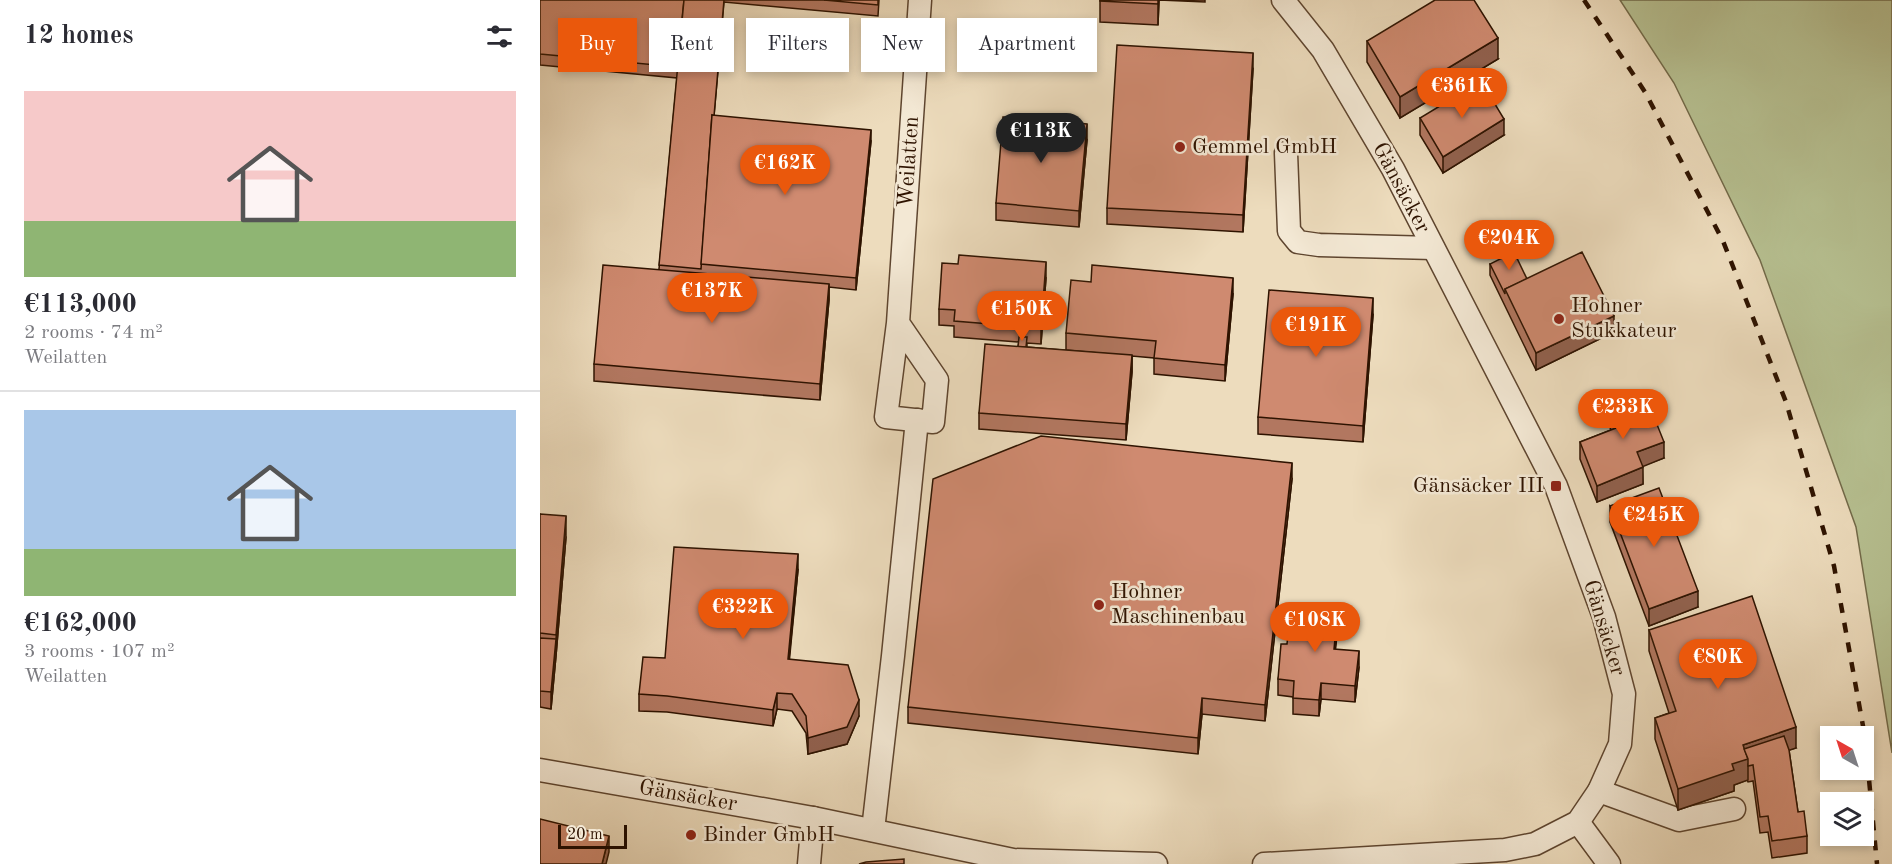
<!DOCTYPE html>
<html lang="en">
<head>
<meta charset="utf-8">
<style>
  :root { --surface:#fff; --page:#f7f7f7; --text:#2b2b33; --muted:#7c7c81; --line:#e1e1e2; --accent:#ea580c }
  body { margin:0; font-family:"Old Standard TT",serif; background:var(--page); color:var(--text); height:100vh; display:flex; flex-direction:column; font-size:22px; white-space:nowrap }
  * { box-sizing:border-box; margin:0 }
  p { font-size:20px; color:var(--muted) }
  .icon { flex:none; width:33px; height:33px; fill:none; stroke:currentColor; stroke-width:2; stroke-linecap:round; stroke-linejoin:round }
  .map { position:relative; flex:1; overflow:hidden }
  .drawer { display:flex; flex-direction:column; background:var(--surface); width:540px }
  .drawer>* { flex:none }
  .guide { position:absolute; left:18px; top:18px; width:570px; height:54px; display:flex; gap:12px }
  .needle { width:39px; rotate:321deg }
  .controls { position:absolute; left:1280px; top:726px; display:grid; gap:12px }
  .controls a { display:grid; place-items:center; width:54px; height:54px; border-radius:0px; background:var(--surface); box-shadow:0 3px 9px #0003; font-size:30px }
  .scale { position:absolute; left:18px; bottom:15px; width:69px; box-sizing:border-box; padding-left:6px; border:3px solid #2e1300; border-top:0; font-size:16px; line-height:21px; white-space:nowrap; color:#2e1300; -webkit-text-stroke:4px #f3e8d4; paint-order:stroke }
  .price { position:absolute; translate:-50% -51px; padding:0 14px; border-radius:21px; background:var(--accent); color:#fff; font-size:20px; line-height:39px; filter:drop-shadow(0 2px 3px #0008) }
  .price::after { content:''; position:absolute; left:50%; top:36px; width:18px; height:14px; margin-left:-9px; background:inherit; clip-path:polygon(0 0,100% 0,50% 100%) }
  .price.current { background:#222; color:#fff }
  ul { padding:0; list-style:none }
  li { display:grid; align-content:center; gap:12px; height:318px; padding:0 24px }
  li+li { border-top:2px solid var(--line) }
  li span { display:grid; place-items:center; height:186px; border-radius:0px; color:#555 }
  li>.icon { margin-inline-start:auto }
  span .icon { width:108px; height:108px; fill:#fffc; stroke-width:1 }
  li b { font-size:26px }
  h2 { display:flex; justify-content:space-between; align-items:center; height:72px; padding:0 24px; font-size:26px }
  .chip { padding:0 21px; border-radius:0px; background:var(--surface); box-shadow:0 3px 9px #0003; font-size:21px; line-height:54px }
  .chip.current { background:var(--accent); color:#fff }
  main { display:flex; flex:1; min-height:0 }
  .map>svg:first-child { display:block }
</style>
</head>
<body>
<main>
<section class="drawer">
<h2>12 homes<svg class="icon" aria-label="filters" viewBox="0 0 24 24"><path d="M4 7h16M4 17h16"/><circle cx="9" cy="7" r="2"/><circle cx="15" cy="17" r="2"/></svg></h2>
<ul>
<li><span style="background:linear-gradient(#f6c9c9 70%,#8fb573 0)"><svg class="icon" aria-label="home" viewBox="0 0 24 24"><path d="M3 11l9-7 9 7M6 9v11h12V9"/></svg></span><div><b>€113,000</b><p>2 rooms · 74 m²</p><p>Weilatten</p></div></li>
<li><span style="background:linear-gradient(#a9c7e8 75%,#8fb573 0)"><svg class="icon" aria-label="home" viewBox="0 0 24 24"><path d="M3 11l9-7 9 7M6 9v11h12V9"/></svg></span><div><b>€162,000</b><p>3 rooms · 107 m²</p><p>Weilatten</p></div></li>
</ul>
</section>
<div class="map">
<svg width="1352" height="864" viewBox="0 0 1352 864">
  <rect width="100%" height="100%" fill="#eddcbd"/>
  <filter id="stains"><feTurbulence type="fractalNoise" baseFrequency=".00333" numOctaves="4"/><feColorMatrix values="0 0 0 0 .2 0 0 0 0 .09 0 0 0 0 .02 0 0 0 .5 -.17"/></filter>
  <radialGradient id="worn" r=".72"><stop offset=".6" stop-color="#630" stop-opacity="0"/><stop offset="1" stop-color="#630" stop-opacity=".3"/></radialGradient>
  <path fill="#b7c192" stroke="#726a49" stroke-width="1.5" d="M1080 0H1352V753L1316 527 1220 260 1134 83Z"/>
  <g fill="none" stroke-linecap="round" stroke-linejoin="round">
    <defs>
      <g id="minor">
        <path d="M746 153 749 231 758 242 779 245 893 248"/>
        <path d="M358 323 397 380 393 422 346 417 358 323 380 0"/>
        <path d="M0 770 273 818 473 860 616 864"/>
        <path d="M1059 791 1139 820 1194 809"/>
        <path d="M1038 822 1069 864"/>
        <path d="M333 830 353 656 377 420"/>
        <path d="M269 864 273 818"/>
        <path d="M724 864 965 850 995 844 1038 822 1059 791 1080 744 1084 694 1064 617 1016 486 853 169 783 50 743 0"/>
      </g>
    </defs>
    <use href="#minor" stroke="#5e452f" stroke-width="25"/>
    <use href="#minor" stroke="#f3e8d4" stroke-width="22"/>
    <path stroke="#2e1300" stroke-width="4.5" stroke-dasharray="10 10" stroke-linecap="butt" d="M1044 0 1105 92 1183 241 1246 402 1294 566 1325 737 1337 864"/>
  </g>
  <g fill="#b27760" stroke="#2e1300" stroke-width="1.5">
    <path d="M0 0H339L338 16 184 2 174 116 331 141 316 290 289 287V300L280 400 54 381V364L119 269 137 78 0 65Z"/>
    <path d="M560 0H665V2L619 0 618 25 560 22Z"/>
    <path d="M827 41 958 59 860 118 827 62Z"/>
    <path d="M713 69 703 232 567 224V208Z"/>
    <path d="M880 118 964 135 903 173 880 135Z"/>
    <path d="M547 140 539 227 456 220V203Z"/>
    <path d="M950 264 987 279 1074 332 996 370 950 275Z"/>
    <path d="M506 278 501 344 487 343V347L570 354 526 350V333L693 294 685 381 614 374V358L592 356V372L586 440 439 429V413L478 347 479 342 414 337V326L399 325V309Z"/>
    <path d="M833 315 823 442 718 434V417Z"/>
    <path d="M1068 406 1124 458 1102 466 1103 484 1057 502 1040 459V442L1071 430 1068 423Z"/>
    <path d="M752 479 725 721 662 714 658 754 368 723V707Z"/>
    <path d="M1070 506 1158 607 1109 626 1070 522Z"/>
    <path d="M0 514 26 537 16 656 11 709 0 707Z"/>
    <path d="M258 570 249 659 319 716 307 744 268 754 266 733 252 711 237 709 233 726 127 712 99 711V694L125 658Z"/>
    <path d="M798 625 795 649 819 667 815 702 781 699 779 716 753 714V697L738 695V679L747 644Z"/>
    <path d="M1109 630 1256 748 1249 750 1258 812 1267 836V853L1232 858 1228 832 1220 833 1213 781 1208 782 1207 780 1194 785V791L1138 810 1115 739V718L1129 713 1109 651Z"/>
  </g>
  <g fill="#91614e" stroke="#2e1300" stroke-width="1.5">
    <path d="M618 0H619L618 25Z"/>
    <path d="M958 38V59L860 118V97Z"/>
    <path d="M713 53V69L703 232V215Z"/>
    <path d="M964 119V135L903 173V157Z"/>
    <path d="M547 124V140L539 227V211Z"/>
    <path d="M331 130V141L316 290V278Z"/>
    <path d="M506 262V278L501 344V328Z"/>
    <path d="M693 278V294L685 381V365Z"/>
    <path d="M289 284V300L280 400V384Z"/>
    <path d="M833 298V315L823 442V426Z"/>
    <path d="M1074 316V332L996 370V353Z"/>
    <path d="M592 355V372L586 440V424Z"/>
    <path d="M1124 442V458L1097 469V452Z"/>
    <path d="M752 463V479L725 721V705Z"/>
    <path d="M1103 467V484L1057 502V486Z"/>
    <path d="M26 516V537L16 656 11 709V692L16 639Z"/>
    <path d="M258 554V570L248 675V659Z"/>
    <path d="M1158 591V607L1109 626V609Z"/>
    <path d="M798 609V625L794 665V649Z"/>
    <path d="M819 651V667L815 702V686Z"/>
    <path d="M781 683V699L779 716V700Z"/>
    <path d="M237 693V709L233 726V710Z"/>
    <path d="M662 698V714L658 754V738Z"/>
    <path d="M319 700V716L307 744 268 754V738Z"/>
    <path d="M1256 727V748L1208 764V780L1194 785V791L1138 810V789L1203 745Z"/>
    <path d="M69 836V852L66 864H62Z"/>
  </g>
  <g fill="#cf8a70" stroke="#2e1300" stroke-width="1.5">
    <path d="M0 0H144L137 67 0 54Z"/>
    <path d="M144 0H184L174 116 172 115 161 269 119 265Z"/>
    <path d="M284 0H338V5Z"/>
    <path d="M560 0H618V4L560 1Z"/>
    <path d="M895 0H934L958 38 860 97 827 41Z"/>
    <path d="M577 45 713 53 703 215 567 208Z"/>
    <path d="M941 81 964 119 903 157 880 118Z"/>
    <path d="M172 115 331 130 316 278 161 264Z"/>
    <path d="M463 117 547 124 539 211 456 203Z"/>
    <path d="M974 252 987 279 965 289V294L950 264Z"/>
    <path d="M1042 252 1074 316 996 353 965 289Z"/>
    <path d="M419 255 506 262 501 328 414 321 415 310 399 309 402 263 418 264Z"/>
    <path d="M63 265 289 284 280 384 54 364Z"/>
    <path d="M552 265 693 278 685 365 614 358 616 341 526 333 531 280 551 282Z"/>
    <path d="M729 290 833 298 823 426 718 417Z"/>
    <path d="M479 337H487L486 347H478Z"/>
    <path d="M445 344 592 355 586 424 439 413Z"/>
    <path d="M1104 392 1124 442 1097 452 1103 467 1057 486 1040 442 1076 428 1068 406Z"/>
    <path d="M501 436 752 463 725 705 662 698 658 738 368 707 393 479Z"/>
    <path d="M1119 488 1158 591 1109 609 1070 506Z"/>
    <path d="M0 514 26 516 16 635 0 633Z"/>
    <path d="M134 547 258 554 248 659 308 665 319 700 307 727 268 738 266 716 252 694 237 693 233 710 127 696 99 694 103 657 125 658Z"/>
    <path d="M1212 596 1256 727 1203 745 1208 759 1192 764 1194 770 1138 789 1115 718 1136 711 1109 630Z"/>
    <path d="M751 605 798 609 794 649 819 651 815 686 781 683 779 700 753 698 754 681 738 679 741 644H747Z"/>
    <path d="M0 638 16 639 11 692 0 691Z"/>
    <path d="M1244 736 1249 750 1258 812 1264 811 1267 836 1232 841 1228 816 1220 817 1213 765 1208 766V759L1204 749Z"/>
    <path d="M0 819 69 836 62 864H0Z"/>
    <path d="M364 859V864H319L326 862Z"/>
  </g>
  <g fill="#8f2418" stroke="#f3e8d4" stroke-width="2">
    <circle cx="640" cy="147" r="6"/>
    <circle cx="1019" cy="319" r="6"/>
    <rect x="1010" y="480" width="12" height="12" rx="3"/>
    <circle cx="559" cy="605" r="6"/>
    <circle cx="151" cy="835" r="6"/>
  </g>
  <g text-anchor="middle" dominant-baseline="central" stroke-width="5" stroke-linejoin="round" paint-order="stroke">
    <g font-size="22" fill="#2e1300" stroke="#f3e8d4" text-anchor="start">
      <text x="652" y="147">Gemmel GmbH</text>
      <text x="1031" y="306">Hohner<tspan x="1031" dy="25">Stukkateur</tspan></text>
      <text x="1004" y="486" text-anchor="end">Gänsäcker III</text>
      <text x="571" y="592">Hohner<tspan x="571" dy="25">Maschinenbau</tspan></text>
      <text x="163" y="835">Binder GmbH</text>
    </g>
    <g font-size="22" fill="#2e1300" stroke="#f3e8d4">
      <text transform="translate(369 162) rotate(-86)">Weilatten</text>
      <text transform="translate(861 188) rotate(62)">Gänsäcker</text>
      <text transform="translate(1064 628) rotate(73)">Gänsäcker</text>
      <text transform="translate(148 796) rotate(10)">Gänsäcker</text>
    </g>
  </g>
  <rect width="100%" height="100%" filter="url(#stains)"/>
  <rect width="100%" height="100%" fill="url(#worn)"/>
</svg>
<div class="controls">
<a><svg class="needle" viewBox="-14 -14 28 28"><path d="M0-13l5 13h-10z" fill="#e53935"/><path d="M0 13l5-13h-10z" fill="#7c7c81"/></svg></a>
<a><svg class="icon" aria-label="layers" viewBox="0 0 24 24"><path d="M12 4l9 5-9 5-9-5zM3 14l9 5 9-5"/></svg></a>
</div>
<div class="scale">20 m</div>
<b class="price" style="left:922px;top:119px">€361K</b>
<b class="price current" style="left:501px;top:164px">€113K</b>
<b class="price" style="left:245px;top:196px">€162K</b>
<b class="price" style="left:969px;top:271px">€204K</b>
<b class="price" style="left:172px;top:324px">€137K</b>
<b class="price" style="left:482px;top:342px">€150K</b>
<b class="price" style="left:776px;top:358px">€191K</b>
<b class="price" style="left:1083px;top:440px">€233K</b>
<b class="price" style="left:1114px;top:548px">€245K</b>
<b class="price" style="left:203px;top:640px">€322K</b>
<b class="price" style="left:775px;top:653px">€108K</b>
<b class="price" style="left:1178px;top:690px">€80K</b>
<div class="guide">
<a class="chip current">Buy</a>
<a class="chip">Rent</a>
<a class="chip">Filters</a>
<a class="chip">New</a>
<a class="chip">Apartment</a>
</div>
</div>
</main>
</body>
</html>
